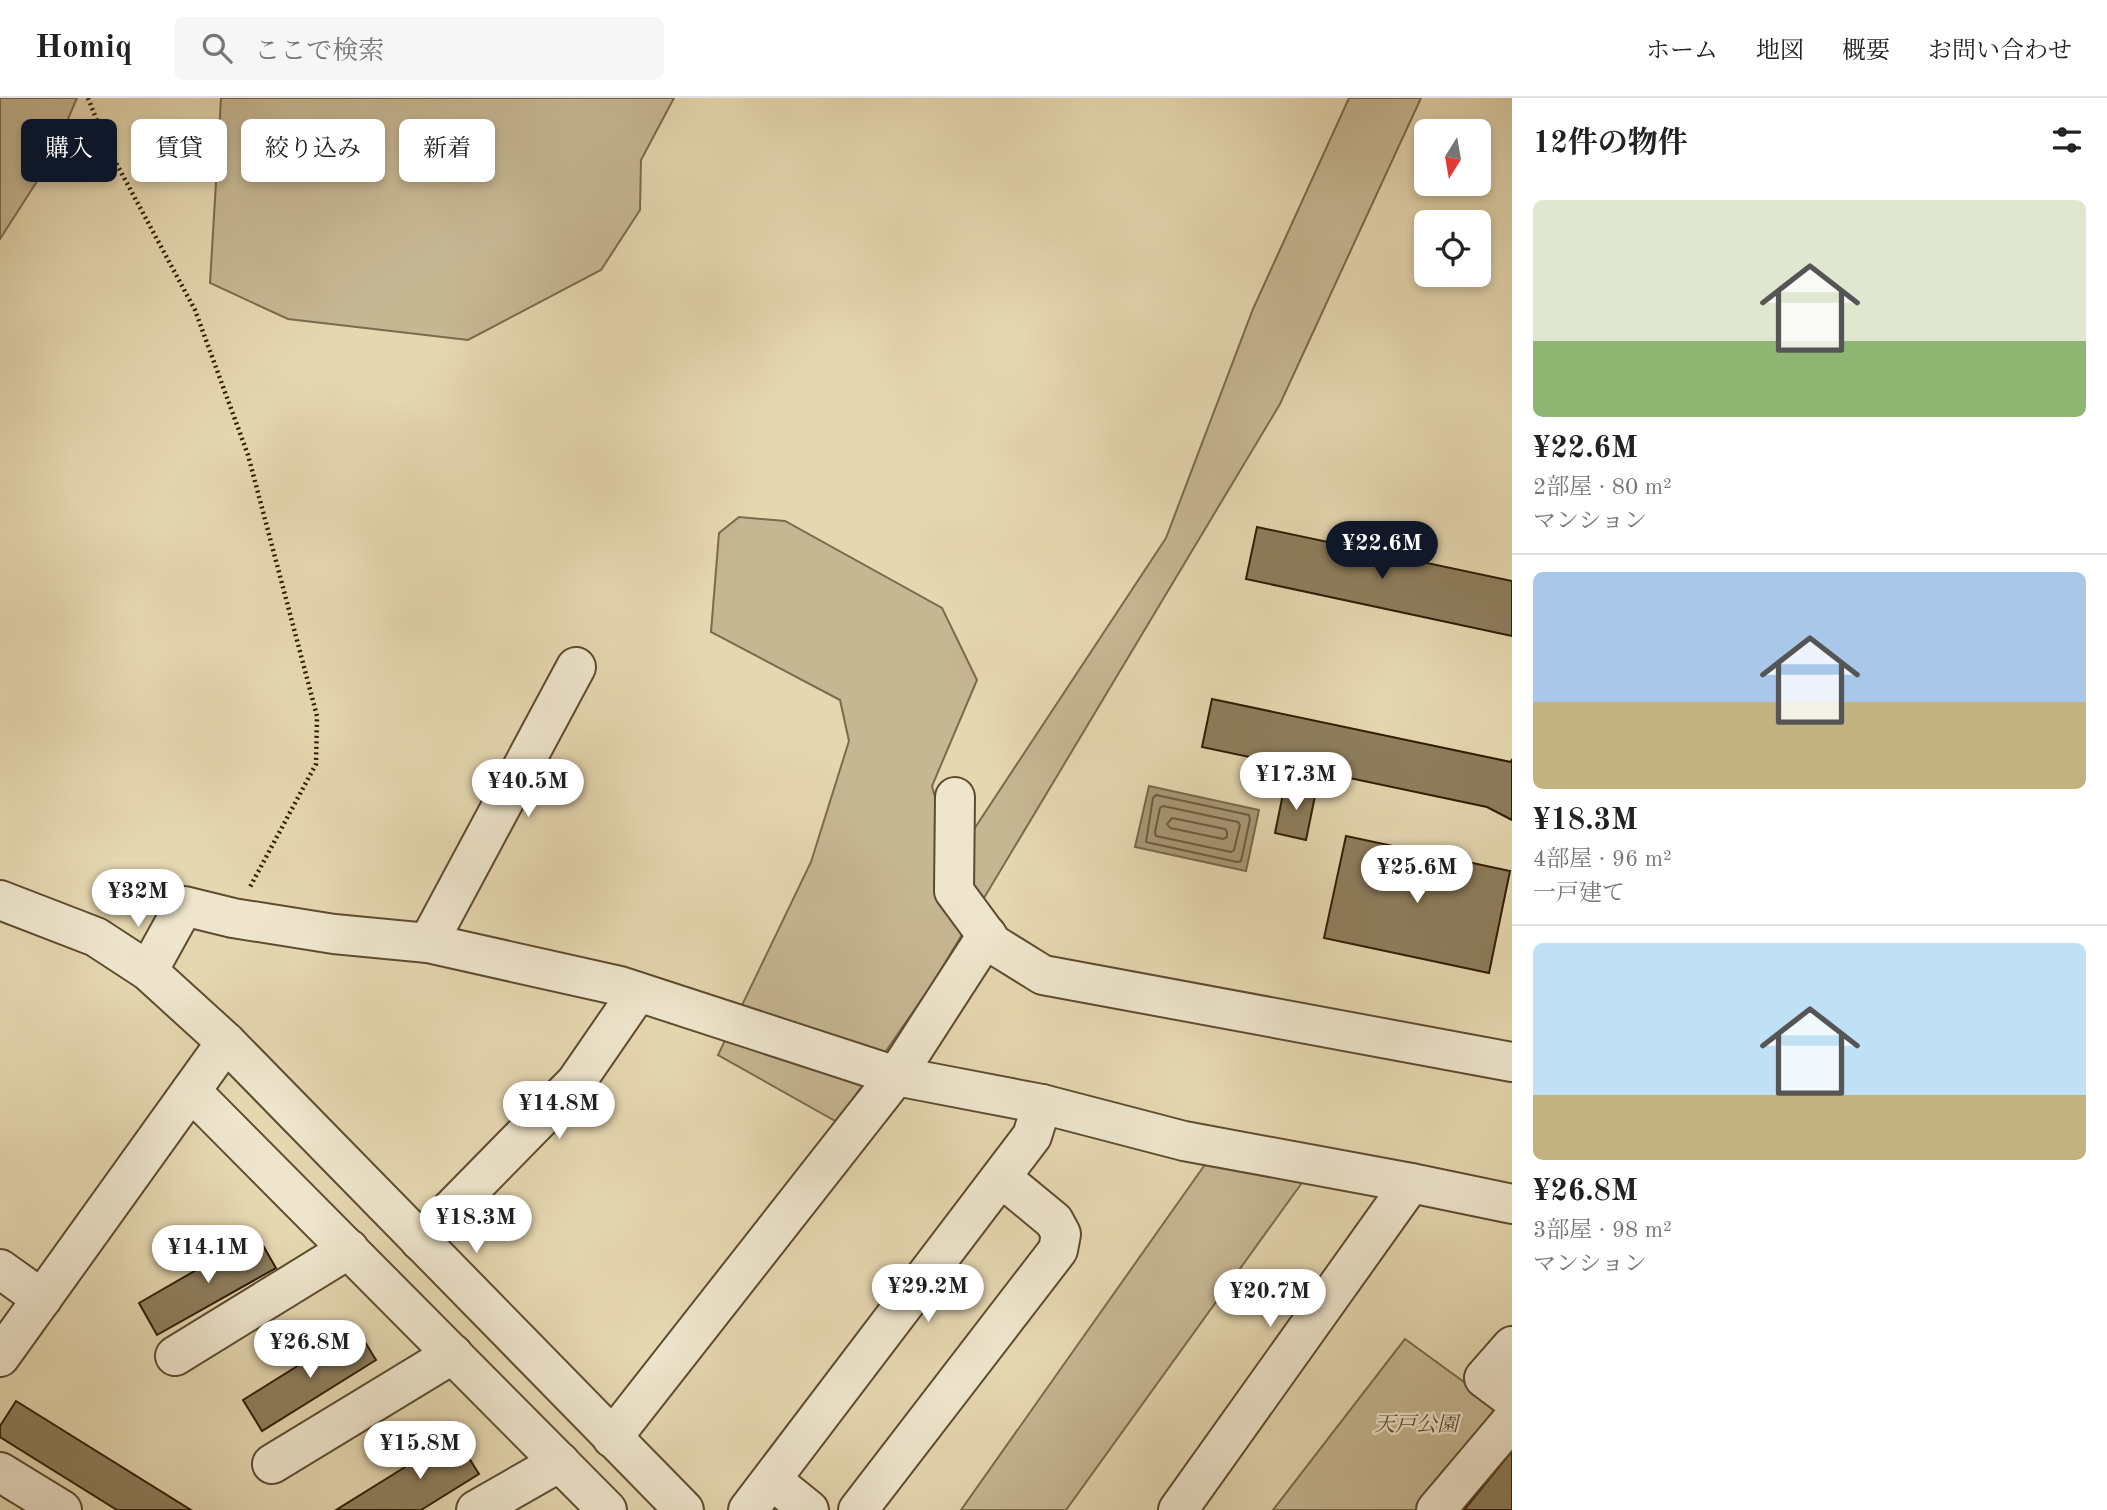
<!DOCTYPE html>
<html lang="ja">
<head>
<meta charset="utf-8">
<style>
  :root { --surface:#fff; --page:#f6f6f6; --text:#222; --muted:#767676; --line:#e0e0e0; --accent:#111827 }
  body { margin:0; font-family:"Old Standard TT","Noto Serif JP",serif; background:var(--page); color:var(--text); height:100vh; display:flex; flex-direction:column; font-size:26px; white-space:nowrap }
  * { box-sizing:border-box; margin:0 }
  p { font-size:23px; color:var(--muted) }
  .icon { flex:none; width:38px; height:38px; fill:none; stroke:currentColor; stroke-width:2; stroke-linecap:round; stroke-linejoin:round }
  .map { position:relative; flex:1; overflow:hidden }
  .sheet { display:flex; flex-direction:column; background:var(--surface); width:595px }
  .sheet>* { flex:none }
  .guide { position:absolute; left:21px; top:21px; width:665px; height:63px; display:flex; gap:14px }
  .needle { width:46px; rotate:191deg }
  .fabs { position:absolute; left:1414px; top:21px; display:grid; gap:14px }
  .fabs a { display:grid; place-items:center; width:77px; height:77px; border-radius:10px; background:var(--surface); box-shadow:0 4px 10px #0003; font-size:35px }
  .price { position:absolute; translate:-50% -60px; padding:0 16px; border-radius:24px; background:#fff; color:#222; font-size:23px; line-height:46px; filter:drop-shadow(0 2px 4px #0008) }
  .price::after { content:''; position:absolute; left:50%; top:42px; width:21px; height:16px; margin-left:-10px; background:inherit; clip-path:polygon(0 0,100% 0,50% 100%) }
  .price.on { background:var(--accent); color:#fff }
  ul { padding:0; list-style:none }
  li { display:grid; align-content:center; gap:14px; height:371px; padding:0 21px }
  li+li { border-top:2px solid var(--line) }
  li span { display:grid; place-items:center; height:217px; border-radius:10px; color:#555 }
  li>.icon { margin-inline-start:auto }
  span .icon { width:126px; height:126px; fill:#fffc; stroke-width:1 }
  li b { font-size:30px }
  h2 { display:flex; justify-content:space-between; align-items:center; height:84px; padding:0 21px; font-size:30px }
  .chip { padding:0 24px; border-radius:10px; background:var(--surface); box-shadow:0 4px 10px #0003; font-size:24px; line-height:63px }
  .chip.on { background:var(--accent); color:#fff }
  header { display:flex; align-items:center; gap:42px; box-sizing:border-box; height:98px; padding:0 35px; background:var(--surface); border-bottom:2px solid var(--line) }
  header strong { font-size:33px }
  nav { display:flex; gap:38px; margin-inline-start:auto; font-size:24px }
  .search { width:490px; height:63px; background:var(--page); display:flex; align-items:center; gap:18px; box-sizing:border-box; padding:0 24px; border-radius:10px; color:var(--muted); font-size:26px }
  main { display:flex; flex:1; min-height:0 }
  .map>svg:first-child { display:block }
</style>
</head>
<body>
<header>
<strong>Homiq</strong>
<div class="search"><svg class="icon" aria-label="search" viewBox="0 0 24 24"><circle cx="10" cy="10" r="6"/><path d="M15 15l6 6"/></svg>ここで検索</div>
<nav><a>ホーム</a><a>地図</a><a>概要</a><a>お問い合わせ</a></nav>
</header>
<main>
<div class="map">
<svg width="1512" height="1412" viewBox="0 0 1512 1412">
  <rect width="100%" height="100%" fill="#e5d7b0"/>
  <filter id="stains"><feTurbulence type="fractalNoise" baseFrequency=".00286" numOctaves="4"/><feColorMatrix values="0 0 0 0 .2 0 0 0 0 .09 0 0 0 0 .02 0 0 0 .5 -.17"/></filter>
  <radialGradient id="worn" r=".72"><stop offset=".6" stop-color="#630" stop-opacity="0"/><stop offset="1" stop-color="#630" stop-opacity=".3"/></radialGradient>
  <g fill="#c6b793" stroke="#7b6a4c" stroke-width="2">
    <path d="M0 0H77L50 63 0 141Z"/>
    <path d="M221 0H674L641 62 640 112 601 172 468 242 288 221 210 185Z"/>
    <path d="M1349 0H1421L1280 306 933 885 837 1024 718 957 811 764 849 643 840 602 711 534 719 435 739 419 785 423 942 510 977 582 932 688 953 763 1166 440 1253 211Z"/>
    <path d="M1211 1058 1309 1075 1066 1412H961Z"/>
    <path d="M1405 1241 1501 1311 1425 1412H1273Z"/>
  </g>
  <path fill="#a79876" stroke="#776748" stroke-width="2" d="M1149 688 1259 712 1246 773 1135 749Z"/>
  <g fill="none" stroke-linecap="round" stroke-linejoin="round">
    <g stroke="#6c5a3d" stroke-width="2">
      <path d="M1156 697 1249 717 1250 721 1241 763 1237 764 1146 744 1153 700Z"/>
      <path d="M1163 708 1238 724 1240 727 1234 752 1231 754 1156 738 1155 734 1160 710Z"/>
      <path d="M1172 720 1225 731 1227 734V739L1223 741 1170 730 1167 726Z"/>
    </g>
  </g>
  <g fill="#8e7e5d" stroke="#301d04" stroke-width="2">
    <path d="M1257 429 1512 483V538L1246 481Z"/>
    <path d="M1212 601 1511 664 1512 661V722L1487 709 1202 649Z"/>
    <path d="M1285 686 1316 693 1306 742 1275 735Z"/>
    <path d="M1346 738 1510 773 1489 875 1324 840Z"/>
    <path d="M257 1137 276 1170 157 1237 139 1205Z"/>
    <path d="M357 1231 376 1262 262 1333 243 1302Z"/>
    <path d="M16 1303 191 1412H117L0 1339V1328Z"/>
    <path d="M455 1338 479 1376 421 1412H336Z"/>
    <path d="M1512 1353V1412H1464Z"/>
  </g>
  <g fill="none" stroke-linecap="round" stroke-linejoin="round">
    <defs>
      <g id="minor">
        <path d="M955 699 954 793 993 846 1043 877 1512 964"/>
        <path d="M0 802 96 839 148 873 226 944 684 1412"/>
        <path d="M428 845 576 569"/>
        <path d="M148 873 184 808 233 820 334 836 428 845 620 888 896 978 1042 1006 1184 1043 1411 1085 1512 1106"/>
        <path d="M191 993 607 1412"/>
        <path d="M420 1143 576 984 638 894"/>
        <path d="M0 1171 42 1201"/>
        <path d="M1512 1248 1484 1280 1512 1301"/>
        <path d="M175 1258 349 1151"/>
        <path d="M0 1259 226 944"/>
        <path d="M612 1340 896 978 987 837"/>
        <path d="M272 1366 453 1256"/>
        <path d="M0 1374 62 1412"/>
        <path d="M772 1382 809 1412"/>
        <path d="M476 1412 560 1364"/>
        <path d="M748 1412 1032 1038 1042 1006"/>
        <path d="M858 1412 1058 1152 1061 1136 1054 1123 1002 1080"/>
        <path d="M1178 1412 1411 1085"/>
        <path d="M1436 1412 1512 1322"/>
      </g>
    </defs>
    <use href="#minor" stroke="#5d4c2f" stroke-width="42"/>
    <path stroke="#301d04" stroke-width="4.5" stroke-dasharray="2 3.5" stroke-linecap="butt" d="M88 0 107 48 195 212 248 357 317 618 316 666 250 789"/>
    <use href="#minor" stroke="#eee5cc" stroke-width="38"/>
  </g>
  <g text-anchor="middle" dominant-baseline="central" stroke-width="5" stroke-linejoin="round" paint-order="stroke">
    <g font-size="21" font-style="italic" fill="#5d4b2f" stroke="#eee5cc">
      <text x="1416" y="1327">天戸公園</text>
    </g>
  </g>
  <rect width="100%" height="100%" filter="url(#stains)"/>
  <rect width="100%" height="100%" fill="url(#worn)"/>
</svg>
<div class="fabs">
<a><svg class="needle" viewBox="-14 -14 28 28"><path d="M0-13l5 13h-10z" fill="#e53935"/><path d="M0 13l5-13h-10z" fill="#767676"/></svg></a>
<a><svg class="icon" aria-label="locate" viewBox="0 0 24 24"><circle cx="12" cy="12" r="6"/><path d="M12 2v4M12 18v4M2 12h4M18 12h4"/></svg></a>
</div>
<b class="price on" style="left:1382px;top:483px">¥22.6M</b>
<b class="price" style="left:1296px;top:714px">¥17.3M</b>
<b class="price" style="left:528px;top:721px">¥40.5M</b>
<b class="price" style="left:1417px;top:807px">¥25.6M</b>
<b class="price" style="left:138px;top:831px">¥32M</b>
<b class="price" style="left:559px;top:1043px">¥14.8M</b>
<b class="price" style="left:476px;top:1157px">¥18.3M</b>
<b class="price" style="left:208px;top:1187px">¥14.1M</b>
<b class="price" style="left:928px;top:1226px">¥29.2M</b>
<b class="price" style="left:1270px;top:1231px">¥20.7M</b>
<b class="price" style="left:310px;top:1282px">¥26.8M</b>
<b class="price" style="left:420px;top:1383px">¥15.8M</b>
<div class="guide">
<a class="chip on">購入</a>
<a class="chip">賃貸</a>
<a class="chip">絞り込み</a>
<a class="chip">新着</a>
</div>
</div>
<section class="sheet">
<h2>12件の物件<svg class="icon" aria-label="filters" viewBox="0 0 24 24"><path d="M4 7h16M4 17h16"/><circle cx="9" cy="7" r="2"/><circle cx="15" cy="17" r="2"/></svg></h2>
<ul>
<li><span style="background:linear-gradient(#dfe7d0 65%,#8fb573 0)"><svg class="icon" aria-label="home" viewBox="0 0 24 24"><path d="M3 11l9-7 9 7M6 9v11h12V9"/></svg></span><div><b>¥22.6M</b><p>2部屋 · 80 m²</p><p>マンション</p></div></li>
<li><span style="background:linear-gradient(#a9c7e8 60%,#c2b280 0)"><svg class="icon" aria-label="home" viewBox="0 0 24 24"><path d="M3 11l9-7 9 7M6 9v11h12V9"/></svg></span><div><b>¥18.3M</b><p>4部屋 · 96 m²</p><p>一戸建て</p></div></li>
<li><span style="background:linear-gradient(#bfe0f5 70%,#c2b280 0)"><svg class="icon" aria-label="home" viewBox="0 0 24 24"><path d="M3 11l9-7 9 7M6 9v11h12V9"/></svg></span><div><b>¥26.8M</b><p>3部屋 · 98 m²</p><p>マンション</p></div></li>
</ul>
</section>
</main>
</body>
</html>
